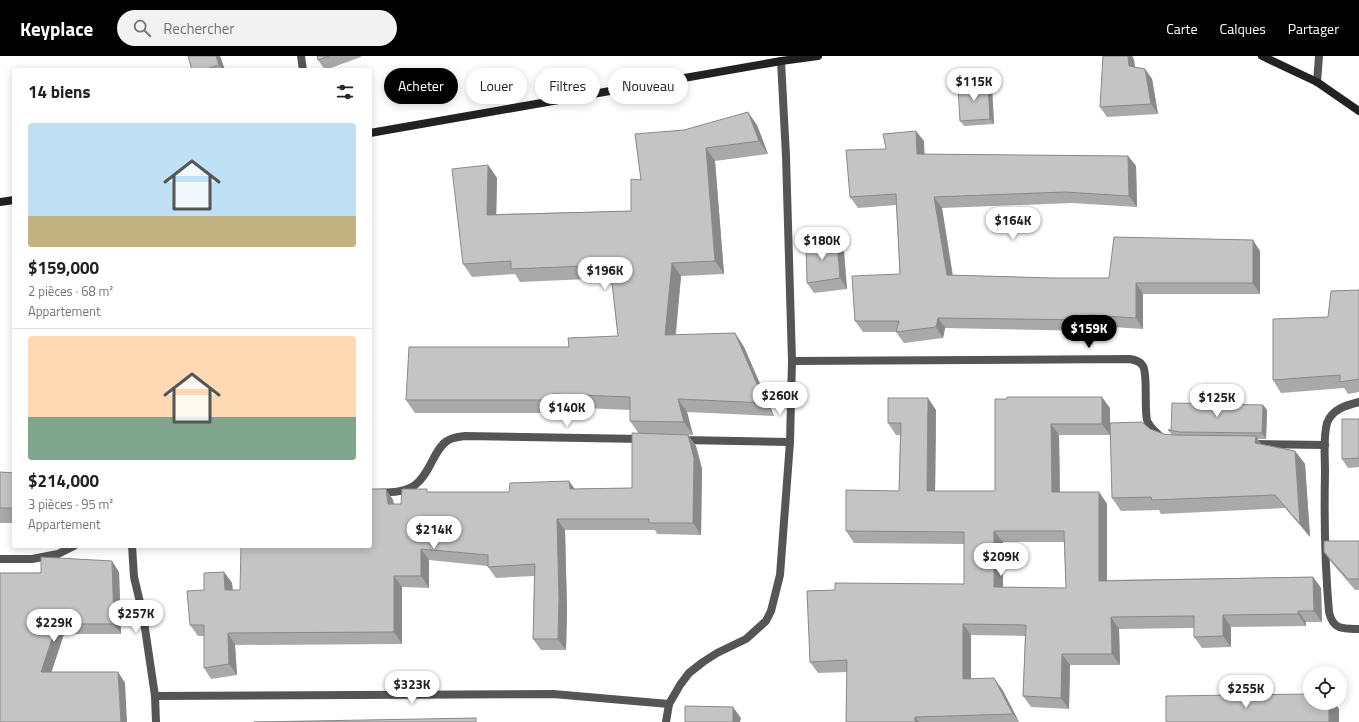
<!DOCTYPE html>
<html lang="fr">
<head>
<meta charset="utf-8">
<style>
  :root { --surface:#fff; --page:#f2f2f2; --text:#202124; --muted:#757577; --line:#e0e0e0; --accent:#000 }
  body { margin:0; font-family:"Titillium Web",sans-serif; background:var(--page); color:var(--text); height:100vh; display:flex; flex-direction:column; font-size:15px; white-space:nowrap }
  * { box-sizing:border-box; margin:0 }
  p { font-size:13px; color:var(--muted) }
  .icon { flex:none; width:22px; height:22px; fill:none; stroke:currentColor; stroke-width:2; stroke-linecap:round; stroke-linejoin:round }
  .map { position:relative; flex:1; overflow:hidden }
  .side { position:absolute; left:12px; top:12px; width:360px; height:480px; display:flex; flex-direction:column; background:var(--surface); border-radius:4px; box-shadow:0 2px 10px #0003 }
  .side>* { flex:none }
  .banner { position:absolute; left:384px; top:12px; width:380px; height:36px; display:flex; gap:8px }
  .controls { position:absolute; left:1303px; top:610px; display:grid; gap:8px }
  .controls a { display:grid; place-items:center; width:44px; height:44px; border-radius:50%; background:var(--surface); box-shadow:0 2px 10px #0003; font-size:20px }
  .price { position:absolute; translate:-50% -34px; padding:0 9px; border-radius:14px; background:#fff; color:#222; font-size:13px; line-height:26px; filter:drop-shadow(0 1px 2px #0008) }
  .price::after { content:''; position:absolute; left:50%; top:24px; width:12px; height:9px; margin-left:-6px; background:inherit; clip-path:polygon(0 0,100% 0,50% 100%) }
  .price.selected { background:var(--accent); color:#fff }
  ul { padding:0; list-style:none }
  li { display:grid; align-content:center; gap:8px; height:212px; padding:0 16px }
  li+li { border-top:1px solid var(--line) }
  li span { display:grid; place-items:center; height:124px; border-radius:4px; color:#555 }
  li>.icon { margin-inline-start:auto }
  span .icon { width:72px; height:72px; fill:#fffc; stroke-width:1 }
  li b { font-size:17px }
  h2 { display:flex; justify-content:space-between; align-items:center; height:48px; padding:0 16px; font-size:17px }
  .tag { padding:0 14px; border-radius:18px; background:var(--surface); box-shadow:0 2px 10px #0003; font-size:14px; line-height:36px }
  .tag.selected { background:var(--accent); color:#fff }
  header { display:flex; align-items:center; gap:24px; box-sizing:border-box; height:56px; padding:0 20px; background:var(--accent); color:#fff }
  header strong { font-size:19px }
  nav { display:flex; gap:22px; margin-inline-start:auto; font-size:14px }
  .search { width:280px; height:36px; background:var(--page); display:flex; align-items:center; gap:10px; box-sizing:border-box; padding:0 14px; border-radius:22px; color:var(--muted); font-size:15px }
  .map>svg:first-child { display:block }
</style>
</head>
<body>
<header>
<strong>Keyplace</strong>
<div class="search"><svg class="icon" aria-label="search" viewBox="0 0 24 24"><circle cx="10" cy="10" r="6"/><path d="M15 15l6 6"/></svg>Rechercher</div>
<nav><a>Carte</a><a>Calques</a><a>Partager</a></nav>
</header>
<div class="map">
<svg width="1359" height="666" viewBox="0 0 1359 666">
  <rect width="100%" height="100%" fill="#fff"/>
  <g fill="none" stroke-linecap="round" stroke-linejoin="round">
    <g stroke="#555" stroke-width="8">
      <path d="M301 0 303 14"/>
      <path d="M1317 26 1319 0"/>
      <path d="M792 305 1130 303C1135 304 1140 305 1143 310 1148 319 1144 351 1147 364 1149 371 1156 376 1161 381"/>
      <path d="M1359 346C1347 349 1332 353 1327 367 1323 382 1325 400 1325 416 1324 462 1325 510 1329 556 1333 574 1343 573 1359 573"/>
      <path d="M682 384 790 386"/>
      <path d="M1252 388 1325 389"/>
      <path d="M370 437C385 436 402 438 415 429 430 418 434 393 447 385 453 381 459 381 465 380L643 383"/>
      <path d="M132 490 134 521 143 559 155 640 156 666"/>
      <path d="M0 503H32L58 498 74 490"/>
      <path d="M155 640 553 638 669 648"/>
      <path d="M666 666 669 648 680 629 689 617 703 606 717 597 746 583 766 565 771 555 780 519 790 386 792 305 786 100 781 5"/>
    </g>
    <g stroke="#222" stroke-width="8">
      <path d="M1262 0 1317 26 1359 55"/>
      <path d="M370 77 781 5 818 0"/>
      <path d="M0 146 14 144"/>
    </g>
  </g>
  <g fill="#a9a9a9" fill-rule="evenodd">
    <path d="M188 0H220L225 14H192Z"/>
    <path d="M317 0H361V1L325 14 318 4Z"/>
    <path d="M1103 0H1132L1134 4 1135 11 1145 13 1152 23 1158 58 1107 61 1100 51Z"/>
    <path d="M988 27 992 32 994 68 964 70 960 65Z"/>
    <path d="M757 69 768 98 715 105 724 218 681 220 676 279 735 277 744 291 774 360 687 356 693 379H688L696 390 702 413 701 479 657 478 655 474H565L567 554 566 594H541L533 583 534 520 496 522 488 511V510L429 504V532L402 531V588L235 589 237 619 211 623 204 612V580H198L190 569 204 534 224 516 232 527 233 534H240L386 433 393 444 394 448H401L430 436H509L569 425 574 433 632 432 639 378 630 365V354L561 351V357H415L406 344 569 291 618 280 611 222 520 226 515 218 472 221 463 208 488 109 497 122 496 158 631 155 641 124 635 78Z"/>
    <path d="M924 85V98L1128 100 1136 110 1137 151 1072 147 942 152 953 219 1053 222H1109L1260 195V238H1143V273L1097 270 1098 275 945 272 943 282 904 287 896 276H863L855 265 900 218 896 149 858 152 850 141 886 93Z"/>
    <path d="M837 185 844 196 847 233 814 237 807 227Z"/>
    <path d="M1359 234V336L1348 338 1344 332 1281 337 1273 324Z"/>
    <path d="M995 343 1110 352V379H1059L1060 436H1099L1107 448V524L1313 521 1321 532 1322 566H1306V570L1231 571V591L1202 592 1194 581V572L1119 573 1120 609H1070L1069 653 1031 651 1023 640 1025 580 971 579V623L1002 633 1019 666H846L847 616 818 617 810 606 964 528V488L854 487 846 475 899 435 900 379H896L888 367 936 354 935 435H995ZM1003 486H1064L1066 532 1003 531Z"/>
    <path d="M1263 349 1267 354 1266 383H1257L1261 388 1295 395 1305 408 1310 481 1285 452 1161 458 1159 454 1121 455 1112 442 1150 373 1164 378 1172 379 1168 374H1171Z"/>
    <path d="M1359 363V411L1348 412 1342 403Z"/>
    <path d="M0 416 14 417V467H0Z"/>
    <path d="M1359 485V534H1355L1331 506 1324 496Z"/>
    <path d="M119 516 121 578H64L51 616H118L125 627 0 666V517Z"/>
  </g>
  <g fill="#898989">
    <path d="M216 0H220L225 14H223L219 9Z"/>
    <path d="M1128 0H1132L1134 4 1136 21 1129 10Z"/>
    <path d="M1145 13 1152 23 1158 58 1151 48Z"/>
    <path d="M988 27 992 32 994 68 990 63Z"/>
    <path d="M748 56 757 69 768 98 759 85Z"/>
    <path d="M916 75 924 85 925 109 917 98Z"/>
    <path d="M706 92 715 105 724 218 715 205Z"/>
    <path d="M1128 100 1136 110 1137 151 1129 140Z"/>
    <path d="M488 109 497 122 496 172 487 159Z"/>
    <path d="M934 141 942 152 954 230 947 219Z"/>
    <path d="M1253 184 1260 195V238L1253 227Z"/>
    <path d="M837 185 844 196 847 233 840 222Z"/>
    <path d="M672 207 681 220 674 292 665 279Z"/>
    <path d="M1136 227 1143 238V273L1136 262Z"/>
    <path d="M1090 259 1097 270 1098 275 1090 264Z"/>
    <path d="M938 262 945 272 943 282 936 271Z"/>
    <path d="M735 277 744 291 774 360 765 347Z"/>
    <path d="M552 338 561 351V357L552 344Z"/>
    <path d="M1102 341 1110 352V379L1102 368Z"/>
    <path d="M928 342 936 354 935 447 927 435Z"/>
    <path d="M678 343 687 356 693 379 684 366Z"/>
    <path d="M1263 349 1267 354 1266 383 1262 377Z"/>
    <path d="M1051 368 1059 379 1060 448 1052 436Z"/>
    <path d="M688 379 696 390 702 413 701 479 693 467Z"/>
    <path d="M1256 380 1265 394 1255 387Z"/>
    <path d="M1295 395 1305 408 1310 481 1300 468Z"/>
    <path d="M569 425 577 436 570 433Z"/>
    <path d="M386 433 393 444 396 460 388 448Z"/>
    <path d="M1099 436 1107 448V536L1099 525Z"/>
    <path d="M557 463 565 474 567 554 566 594 558 583Z"/>
    <path d="M994 475 1003 486V543L994 531Z"/>
    <path d="M421 493 429 504V532L421 520Z"/>
    <path d="M112 505 119 516 121 578 114 568Z"/>
    <path d="M224 516 232 527 233 546 225 534Z"/>
    <path d="M394 520 402 531V588L394 576Z"/>
    <path d="M1313 521 1321 532 1322 566 1314 555Z"/>
    <path d="M1298 555 1306 566V570L1298 558Z"/>
    <path d="M1223 559 1231 571V591L1223 580Z"/>
    <path d="M1111 561 1119 573 1120 609 1112 598Z"/>
    <path d="M57 568 64 578 48 627 41 616Z"/>
    <path d="M963 568 971 579V635L963 623Z"/>
    <path d="M228 577 235 589 237 619 229 608Z"/>
    <path d="M1062 598 1070 609 1069 653 1061 642Z"/>
    <path d="M118 616 125 627 127 666H121Z"/>
    <path d="M994 622 1002 633 1019 666 1013 658Z"/>
    <path d="M1329 647H1335L1339 653V666H1329Z"/>
    <path d="M733 651 741 662 740 666H733Z"/>
    <path d="M915 661 919 666H915Z"/>
  </g>
  <g fill="#c4c4c4" stroke="#898989" fill-rule="evenodd">
    <path d="M188 0H216L219 9 203 14H192Z"/>
    <path d="M317 0H329L318 4Z"/>
    <path d="M1103 0H1128L1129 10 1145 13 1151 48 1100 51Z"/>
    <path d="M988 27 990 63 960 65 958 30Z"/>
    <path d="M748 56 759 85 706 92 715 205 672 207 665 279 735 277 765 347 678 343 684 366 630 365V341L552 338V344H406L409 291H569L568 282 618 280 610 209 511 213V205L463 208 452 113 488 109 487 159 631 155V123L641 124 635 78 684 74Z"/>
    <path d="M916 75 917 98 1128 100 1129 140 1065 136 934 141 947 219 1053 222H1109L1114 181 1253 184V227H1136V262L1090 259V264L938 262 936 271 896 276 899 265H855L852 220 900 218 896 138 850 141 846 94 886 93 883 78Z"/>
    <path d="M806 185H837L840 222 807 227Z"/>
    <path d="M1359 234V323L1340 326V319L1273 324V263L1328 261 1331 235Z"/>
    <path d="M1007 341H1102V368H1051L1052 436H1099V525L1313 521 1314 555H1298V558L1223 559V580L1194 581V560L1111 561 1112 598H1062L1061 642 1023 640 1026 569 963 568V623L994 622 1013 658 915 661V666H846L847 604 810 606 807 535 835 534V527L964 528V476L846 475V434L899 435 901 367H888V342H928L927 435H995V343H1007ZM994 475H1064L1066 532 994 531Z"/>
    <path d="M1172 347 1263 349 1262 377 1180 376 1168 374H1171Z"/>
    <path d="M1342 363H1359V402L1342 403Z"/>
    <path d="M1142 366 1150 373 1164 378 1173 379 1256 380 1255 387 1295 395 1300 468 1275 439 1152 444 1151 441 1112 442 1110 367Z"/>
    <path d="M632 377 688 379 694 402 693 467H649V463H557L559 543 558 583H533L535 508 488 511V499L421 493V520H394V576L228 577 229 608 204 612V569H190L187 535 204 534V517L224 516 225 534H240L241 490H370V433H386L388 448H401L402 433H427V436H509L510 427 569 425 570 433 632 432Z"/>
    <path d="M0 416 14 417V452H0Z"/>
    <path d="M1324 485H1359V523H1348L1324 496Z"/>
    <path d="M41 501 112 505 114 568H57L41 616H118L121 666H0V517H41Z"/>
    <path d="M1310 638V647H1329V666H1166V640Z"/>
    <path d="M685 650 733 651V666H685Z"/>
    <path d="M476 662V666H254Z"/>
  </g>
</svg>
<div class="controls">
<a><svg class="icon" aria-label="locate" viewBox="0 0 24 24"><circle cx="12" cy="12" r="6"/><path d="M12 2v4M12 18v4M2 12h4M18 12h4"/></svg></a>
</div>
<b class="price" style="left:974px;top:46px">$115K</b>
<b class="price" style="left:1013px;top:185px">$164K</b>
<b class="price" style="left:822px;top:205px">$180K</b>
<b class="price" style="left:605px;top:235px">$196K</b>
<b class="price selected" style="left:1089px;top:293px">$159K</b>
<b class="price" style="left:780px;top:360px">$260K</b>
<b class="price" style="left:1217px;top:362px">$125K</b>
<b class="price" style="left:567px;top:372px">$140K</b>
<b class="price" style="left:434px;top:494px">$214K</b>
<b class="price" style="left:1001px;top:521px">$209K</b>
<b class="price" style="left:136px;top:578px">$257K</b>
<b class="price" style="left:54px;top:587px">$229K</b>
<b class="price" style="left:412px;top:649px">$323K</b>
<b class="price" style="left:1246px;top:653px">$255K</b>
<div class="banner">
<a class="tag selected">Acheter</a>
<a class="tag">Louer</a>
<a class="tag">Filtres</a>
<a class="tag">Nouveau</a>
</div>
<section class="side">
<h2>14 biens<svg class="icon" aria-label="filters" viewBox="0 0 24 24"><path d="M4 7h16M4 17h16"/><circle cx="9" cy="7" r="2"/><circle cx="15" cy="17" r="2"/></svg></h2>
<ul>
<li><span style="background:linear-gradient(#bfe0f5 75%,#c2b280 0)"><svg class="icon" aria-label="home" viewBox="0 0 24 24"><path d="M3 11l9-7 9 7M6 9v11h12V9"/></svg></span><div><b>$159,000</b><p>2 pièces · 68 m²</p><p>Appartement</p></div></li>
<li><span style="background:linear-gradient(#ffd9b3 65%,#7fa58c 0)"><svg class="icon" aria-label="home" viewBox="0 0 24 24"><path d="M3 11l9-7 9 7M6 9v11h12V9"/></svg></span><div><b>$214,000</b><p>3 pièces · 95 m²</p><p>Appartement</p></div></li>
</ul>
</section>
</div>
</body>
</html>
